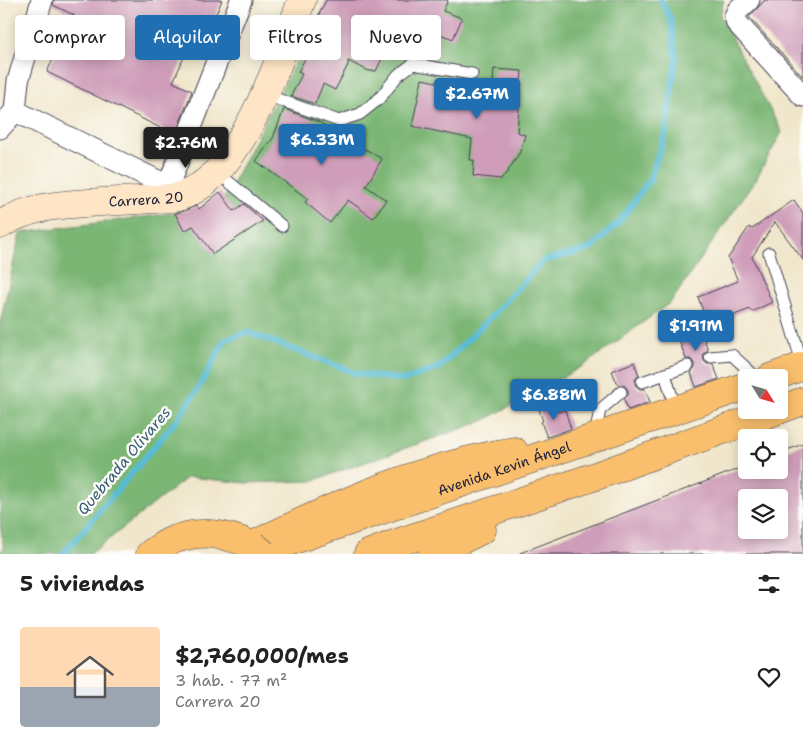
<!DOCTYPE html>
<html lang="es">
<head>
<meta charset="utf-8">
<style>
  :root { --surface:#fff; --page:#f2f2f2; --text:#222; --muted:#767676; --line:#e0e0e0; --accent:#1f6fb2 }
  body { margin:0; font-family:"Shantell Sans",sans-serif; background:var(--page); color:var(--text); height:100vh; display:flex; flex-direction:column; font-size:19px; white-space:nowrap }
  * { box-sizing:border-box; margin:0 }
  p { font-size:16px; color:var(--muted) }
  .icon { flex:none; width:28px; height:28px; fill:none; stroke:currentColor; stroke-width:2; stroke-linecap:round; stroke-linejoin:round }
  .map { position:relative; height:554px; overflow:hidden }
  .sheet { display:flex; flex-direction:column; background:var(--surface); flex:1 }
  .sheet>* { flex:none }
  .guide { position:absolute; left:15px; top:15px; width:500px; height:45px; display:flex; gap:10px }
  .needle { width:32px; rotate:127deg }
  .controls { position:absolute; left:738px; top:369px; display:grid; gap:10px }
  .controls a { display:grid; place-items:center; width:50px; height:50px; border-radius:5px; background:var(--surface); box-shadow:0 2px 12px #0003; font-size:25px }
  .price { position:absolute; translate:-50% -42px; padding:0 11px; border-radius:5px; background:var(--accent); color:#fff; font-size:16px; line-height:32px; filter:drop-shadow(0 1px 2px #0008) }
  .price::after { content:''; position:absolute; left:50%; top:30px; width:15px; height:11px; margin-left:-8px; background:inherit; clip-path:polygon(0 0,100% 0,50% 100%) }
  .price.active { background:#222; color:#fff }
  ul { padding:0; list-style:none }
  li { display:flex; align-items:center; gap:15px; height:125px; padding:0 20px }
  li+li { border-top:1px solid var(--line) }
  li span { display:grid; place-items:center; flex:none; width:140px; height:100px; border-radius:5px; color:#555 }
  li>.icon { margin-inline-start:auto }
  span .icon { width:60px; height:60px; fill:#fffc; stroke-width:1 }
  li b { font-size:21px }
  h2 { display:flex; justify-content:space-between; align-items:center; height:60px; padding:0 20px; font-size:21px }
  .chip { padding:0 18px; border-radius:5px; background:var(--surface); box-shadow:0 2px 12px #0003; font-size:18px; line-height:45px }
  .chip.active { background:var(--accent); color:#fff }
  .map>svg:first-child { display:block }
</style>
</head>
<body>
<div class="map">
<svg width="803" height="554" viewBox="0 0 803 554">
  <rect width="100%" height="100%" fill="#fdfcf7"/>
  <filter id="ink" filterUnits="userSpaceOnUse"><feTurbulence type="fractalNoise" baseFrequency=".02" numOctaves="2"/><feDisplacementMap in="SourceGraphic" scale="10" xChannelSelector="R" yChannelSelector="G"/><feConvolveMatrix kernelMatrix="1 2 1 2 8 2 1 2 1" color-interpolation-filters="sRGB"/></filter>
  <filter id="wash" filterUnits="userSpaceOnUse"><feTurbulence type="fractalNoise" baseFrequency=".0096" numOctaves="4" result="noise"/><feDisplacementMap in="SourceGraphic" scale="20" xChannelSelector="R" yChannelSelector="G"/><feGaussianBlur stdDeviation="1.12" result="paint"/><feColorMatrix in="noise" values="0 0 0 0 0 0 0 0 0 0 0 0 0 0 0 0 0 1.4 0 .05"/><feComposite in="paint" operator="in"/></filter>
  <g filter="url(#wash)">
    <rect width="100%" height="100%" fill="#f0e6cb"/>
    <path fill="#7bb674" stroke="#4e6c58" d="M328 0H724L720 16 782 132 756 179 671 302 583 366 483 421 312 481 246 483 188 477 90 554H0V551L4 549 0 524V324L20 233 220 207Z"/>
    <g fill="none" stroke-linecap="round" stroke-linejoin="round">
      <path stroke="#56bbd4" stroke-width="6" d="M63 554 177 420 198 389 225 340 248 332 358 374 405 380 440 367 494 314 543 261 590 249 620 221 650 179 666 131 676 60 671 20 661 0"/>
    </g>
    <g id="blocks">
      <g fill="#cf9db9" fill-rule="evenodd">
        <path d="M54 0H222L213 21 202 16 173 82 192 91 175 135 47 72 74 15 53 5Z"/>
        <path d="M326 0H448L443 11 462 18 453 39 416 25 411 38 395 32 376 71H369L348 61V65L335 90 323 84 315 104 291 96 302 74 298 72 308 53 302 50Z"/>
        <path d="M765 0H803V77L749 17Z"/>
        <path d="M494 69 522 71 517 132 525 135 520 152 508 171 501 179 473 176 474 160H470L472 139 412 126 422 79 492 94Z"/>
        <path d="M284 109 319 122 382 159 366 186 386 200 373 218 348 200 330 223 305 202 308 199 256 161 273 138Z"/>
        <path d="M220 192 234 211 244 204 263 221 213 254 193 226 184 231 175 213 185 211 197 205 199 209Z"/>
        <path d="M794 200 803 213V260L775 222 752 257 772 302 752 312 750 309 708 325 698 297 738 281 728 258 749 227 752 229Z"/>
        <path d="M696 318 708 350 703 354 704 361 707 364H713L719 379 696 387 691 373 695 368V363L690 359H686L674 327Z"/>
        <path d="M634 362 639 375 635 380V385L640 389H645L650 402 628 410 624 399 628 395V390L624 385H618L612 371Z"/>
        <path d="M555 403 558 412 565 410 571 429 547 437 541 422 543 421 539 410Z"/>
        <path d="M803 444V554H520V553L746 466V470H779V453ZM746 498H779V530H746Z"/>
      </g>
    </g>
  </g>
  <g filter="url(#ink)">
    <use href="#blocks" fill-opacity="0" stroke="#413f51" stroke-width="1"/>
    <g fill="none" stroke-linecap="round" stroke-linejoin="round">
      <defs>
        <g id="lane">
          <path d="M266 95 339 121 360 114 380 98 398 75 413 64 472 74"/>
          <path d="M217 172 282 226"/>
          <path d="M769 253 803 366"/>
          <path d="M710 357 732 355 757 378"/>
          <path d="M665 374 676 410"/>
          <path d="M642 382 688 366"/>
          <path d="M595 435 600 410 621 392"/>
        </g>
        <g id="street">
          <path d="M749 0 738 10 735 16 737 23 803 96"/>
          <path d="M15 111 168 186 241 0"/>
          <path d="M15 111 18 81 42 0"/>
          <path d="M0 128 15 111"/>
        </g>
        <g id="secondary">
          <path id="s1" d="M0 225C32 204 65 205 102 202 120 201 137 200 155 199 162 198 171 199 178 197 242 179 280 56 302 0"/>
        </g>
        <g id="primary">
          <path d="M770 378 803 366"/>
          <path d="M779 410 803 401"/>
          <path d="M150 554C157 549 165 543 173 540 203 529 224 534 253 545 337 504 421 466 514 451"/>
          <path id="s2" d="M263 554 294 540 746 386"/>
          <path d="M368 554 391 545 596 476 778 410"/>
          <path d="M432 554 482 530"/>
        </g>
      </defs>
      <use href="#lane" stroke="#413f51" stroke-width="13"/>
      <use href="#street" stroke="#413f51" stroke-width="23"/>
      <use href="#secondary" stroke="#413f51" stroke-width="29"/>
      <use href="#primary" stroke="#413f51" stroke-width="29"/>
      <use href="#lane" stroke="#fff" stroke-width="11"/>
      <use href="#street" stroke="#fff" stroke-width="21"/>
      <use href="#secondary" stroke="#fde5c5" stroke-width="28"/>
      <use href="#primary" stroke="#f9bf6d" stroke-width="28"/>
      <defs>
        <path id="primary-bridge" d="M253 545 264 554"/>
      </defs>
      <use href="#primary-bridge" stroke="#413f51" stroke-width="29" stroke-linecap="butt"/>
      <use href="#primary-bridge" stroke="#f9bf6d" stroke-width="28"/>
    </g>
  </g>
  <g text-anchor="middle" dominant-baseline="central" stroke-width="5" stroke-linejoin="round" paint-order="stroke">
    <g font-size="14" fill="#22223b" stroke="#fdfcf7">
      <text stroke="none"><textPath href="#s1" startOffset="150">Carrera 20</textPath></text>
      <text stroke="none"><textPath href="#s2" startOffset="256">Avenida Kevin Ángel</textPath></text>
    </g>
    <g font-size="15" font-style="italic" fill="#375f78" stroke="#fdfcf7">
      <text transform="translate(124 461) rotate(-50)">Quebrada Olivares</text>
    </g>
  </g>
</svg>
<div class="controls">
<a><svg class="needle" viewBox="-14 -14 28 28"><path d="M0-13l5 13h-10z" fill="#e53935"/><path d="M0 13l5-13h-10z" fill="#767676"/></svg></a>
<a><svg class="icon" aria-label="locate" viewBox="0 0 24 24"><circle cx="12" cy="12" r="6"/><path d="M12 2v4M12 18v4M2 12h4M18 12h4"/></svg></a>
<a><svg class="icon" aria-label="layers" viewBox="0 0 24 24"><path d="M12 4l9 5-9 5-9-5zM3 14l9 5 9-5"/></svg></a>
</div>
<b class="price" style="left:477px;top:120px">$2.67M</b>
<b class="price" style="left:322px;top:166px">$6.33M</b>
<b class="price active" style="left:186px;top:169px">$2.76M</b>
<b class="price" style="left:696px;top:352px">$1.91M</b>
<b class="price" style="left:554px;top:421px">$6.88M</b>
<div class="guide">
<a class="chip">Comprar</a>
<a class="chip active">Alquilar</a>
<a class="chip">Filtros</a>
<a class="chip">Nuevo</a>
</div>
</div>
<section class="sheet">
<h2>5 viviendas<svg class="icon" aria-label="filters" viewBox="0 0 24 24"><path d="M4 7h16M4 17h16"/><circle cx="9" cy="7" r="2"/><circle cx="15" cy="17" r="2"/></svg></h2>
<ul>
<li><span style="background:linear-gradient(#ffd9b3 60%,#9aa5b1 0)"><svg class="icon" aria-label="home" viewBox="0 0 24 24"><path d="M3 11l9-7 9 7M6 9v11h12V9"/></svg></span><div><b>$2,760,000/mes</b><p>3 hab. · 77 m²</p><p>Carrera 20</p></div><svg class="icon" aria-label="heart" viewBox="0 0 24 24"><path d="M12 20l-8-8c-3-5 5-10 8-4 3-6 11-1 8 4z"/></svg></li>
</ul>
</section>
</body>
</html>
